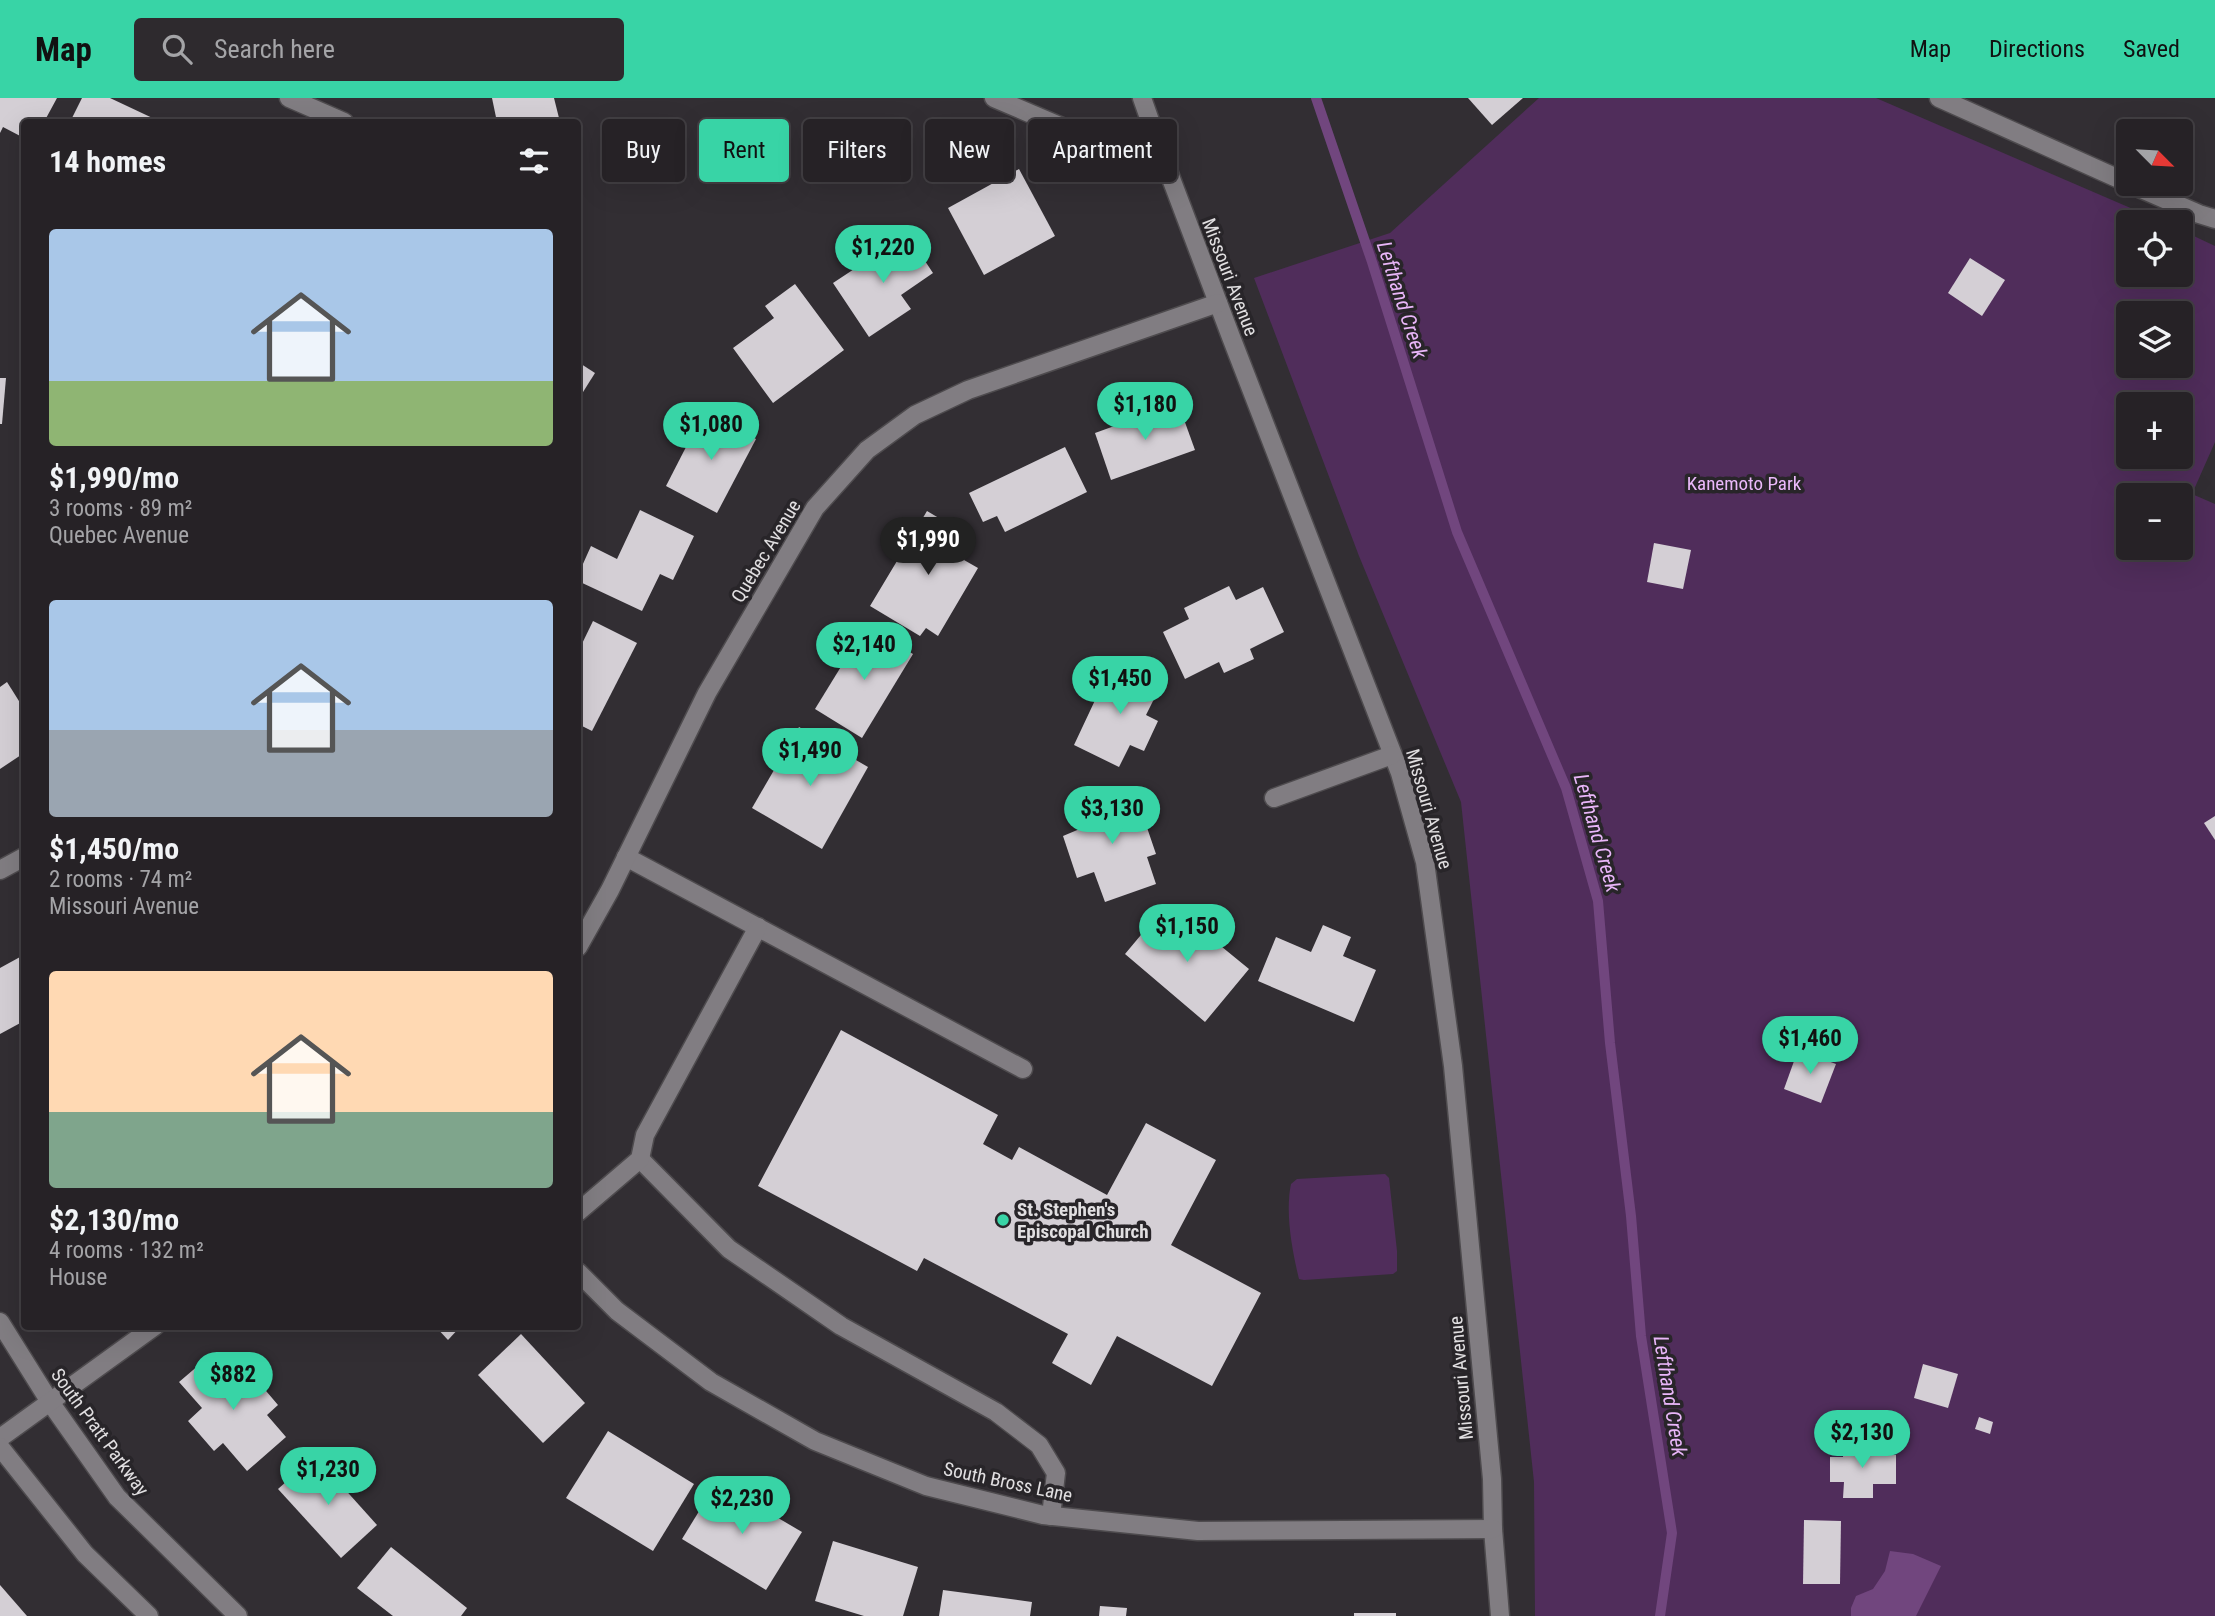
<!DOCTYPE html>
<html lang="en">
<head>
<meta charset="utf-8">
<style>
  :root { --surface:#262226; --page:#2e2a2e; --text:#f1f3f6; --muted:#a4a4a7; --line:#423f43; --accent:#38d4a6 }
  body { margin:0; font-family:"Roboto Condensed",sans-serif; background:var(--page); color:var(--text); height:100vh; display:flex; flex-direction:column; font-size:26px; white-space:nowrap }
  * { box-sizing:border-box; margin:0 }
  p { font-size:23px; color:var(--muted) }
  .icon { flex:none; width:38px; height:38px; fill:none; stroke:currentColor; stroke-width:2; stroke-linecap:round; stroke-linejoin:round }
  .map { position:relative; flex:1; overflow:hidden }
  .sheet { position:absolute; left:21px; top:21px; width:560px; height:1211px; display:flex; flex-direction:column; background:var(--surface); border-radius:7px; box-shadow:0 7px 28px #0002,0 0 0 2px var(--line) }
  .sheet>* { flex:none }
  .hud { position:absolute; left:602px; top:21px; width:665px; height:63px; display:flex; gap:14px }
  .needle { width:46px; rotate:114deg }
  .buttons { position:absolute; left:2116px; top:21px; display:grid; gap:14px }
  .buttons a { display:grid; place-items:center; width:77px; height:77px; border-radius:7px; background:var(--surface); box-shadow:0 7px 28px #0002,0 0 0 2px var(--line); font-size:35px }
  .price { position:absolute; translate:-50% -60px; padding:0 16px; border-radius:24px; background:var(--accent); color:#111; font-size:23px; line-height:46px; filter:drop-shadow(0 2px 4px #0008) }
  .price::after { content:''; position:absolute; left:50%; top:42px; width:21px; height:16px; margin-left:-10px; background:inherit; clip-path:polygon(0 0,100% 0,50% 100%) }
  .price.on { background:#222; color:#fff }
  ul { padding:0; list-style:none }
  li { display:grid; align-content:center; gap:14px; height:371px; padding:0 28px }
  li span { display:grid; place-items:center; height:217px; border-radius:7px; color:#555 }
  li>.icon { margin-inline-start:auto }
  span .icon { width:126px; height:126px; fill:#fffc; stroke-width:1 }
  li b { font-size:30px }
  h2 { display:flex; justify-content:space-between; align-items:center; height:84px; padding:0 28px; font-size:30px }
  .pill { padding:0 24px; border-radius:7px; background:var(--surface); box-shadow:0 7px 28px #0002,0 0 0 2px var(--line); font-size:24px; line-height:63px }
  .pill.on { background:var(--accent); color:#111 }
  header { display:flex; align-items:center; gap:42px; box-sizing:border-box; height:98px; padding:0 35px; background:var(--accent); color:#111 }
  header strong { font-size:33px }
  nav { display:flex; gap:38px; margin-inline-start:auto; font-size:24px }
  .search { width:490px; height:63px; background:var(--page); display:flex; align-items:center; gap:18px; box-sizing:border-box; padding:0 24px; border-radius:7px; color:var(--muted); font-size:26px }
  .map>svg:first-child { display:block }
</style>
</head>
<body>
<header>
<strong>Map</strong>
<div class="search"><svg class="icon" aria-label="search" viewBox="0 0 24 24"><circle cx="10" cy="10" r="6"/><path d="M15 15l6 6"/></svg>Search here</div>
<nav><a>Map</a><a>Directions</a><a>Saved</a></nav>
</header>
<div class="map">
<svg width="2215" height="1518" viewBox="0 0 2215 1518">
  <rect width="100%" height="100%" fill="#322e33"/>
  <g fill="#502d5b" fill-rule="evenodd">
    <path d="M1539 0H1876L2163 124H2128V177H2180L2181 132 2215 148V344L2192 396 2215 406V1518H1535L1534 1384 1461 704 1359 458 1254 180 1390 135ZM2128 215H2180V268H2128ZM2128 306H2180V359H2128ZM2128 397H2180V450H2128Z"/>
    <path d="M1385 1076 1389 1080 1397 1153V1173L1393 1176 1304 1182 1299 1181C1292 1153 1285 1114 1291 1086L1297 1081Z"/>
  </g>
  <path fill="#71467e" d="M1890 1453 1913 1456 1941 1468 1916 1518H1851V1510L1856 1498 1873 1491 1885 1473Z"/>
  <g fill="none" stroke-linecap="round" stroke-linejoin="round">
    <path stroke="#71467e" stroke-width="10" d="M1316 0 1372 164 1457 434 1566 690 1598 803 1610 945 1631 1118 1641 1238 1672 1435 1660 1518"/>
  </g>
  <g fill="#d4cfd5">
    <path d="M0 0H57L44 24H24V40L3 29 0 35Z"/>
    <path d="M82 0H110L161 24H70Z"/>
    <path d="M492 0H554L560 24H497Z"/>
    <path d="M1468 0H1523L1492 27Z"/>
    <path d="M1019 71 1055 138 984 177 948 110Z"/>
    <path d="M907 136 933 175 901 197 911 211 869 239 833 185Z"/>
    <path d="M1970 160 2005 182 1982 218 1948 195Z"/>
    <path d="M795 186 844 252 773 305 733 250 774 220 765 208Z"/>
    <path d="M578 264 595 275 578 302Z"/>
    <path d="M0 280H6L2 326H0Z"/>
    <path d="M1178 305 1195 352 1111 382 1095 335Z"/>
    <path d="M704 314 756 341 717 415 666 388Z"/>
    <path d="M1065 349 1087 394 1005 434 997 418 983 424 969 395Z"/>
    <path d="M640 412 694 438 673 482 660 476 642 513 578 483V477L591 448 617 461Z"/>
    <path d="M927 413 976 442 964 462 978 470 938 538 926 530 920 538 870 508Z"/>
    <path d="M1654 445 1691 452 1683 491 1647 484Z"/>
    <path d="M1229 488 1236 502 1263 489 1284 534 1250 551 1254 561 1224 575 1219 564 1185 581 1163 534 1189 521 1184 510Z"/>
    <path d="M593 523 637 545 592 633 578 626V554Z"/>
    <path d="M866 528 913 556 862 640 815 611Z"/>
    <path d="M1113 564 1161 587 1146 617 1158 623 1144 653 1130 647 1119 669 1074 647Z"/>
    <path d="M7 584 24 611V655L0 671V589Z"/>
    <path d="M799 629 868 669 822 751 752 710Z"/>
    <path d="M1122 690 1131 716 1141 712 1156 756 1147 759 1156 786 1105 804 1094 774 1077 780 1063 738 1082 730 1074 707Z"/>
    <path d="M2215 718V742L2204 725Z"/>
    <path d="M1161 813 1182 830 1189 822 1249 871 1205 924 1125 856Z"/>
    <path d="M1323 827 1351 839 1343 858 1376 872 1354 924 1258 883 1276 839 1311 854Z"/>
    <path d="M20 859 24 869V923L0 936V870Z"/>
    <path d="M841 932 998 1017 983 1046 1012 1062 1019 1049 1107 1097 1146 1025 1216 1062 1171 1147 1261 1195 1212 1288 1117 1238 1091 1287 1052 1265 1068 1236 924 1160 917 1173 758 1088Z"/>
    <path d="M1798 952 1836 966 1821 1005 1784 991Z"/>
    <path d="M435 1228H461L448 1242Z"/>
    <path d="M521 1236 585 1305 543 1345 478 1277Z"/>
    <path d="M213 1255 238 1284 250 1274 278 1307 267 1317 286 1339 247 1373 223 1345 214 1353 188 1323 202 1310 179 1284Z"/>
    <path d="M1923 1266 1958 1276 1948 1310 1914 1300Z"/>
    <path d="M1979 1319 1993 1324 1990 1336 1975 1331Z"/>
    <path d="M608 1333 694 1386 653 1453 566 1400Z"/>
    <path d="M1844 1344H1871V1357H1896V1386H1873V1400H1843L1844 1384H1830V1359H1843Z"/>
    <path d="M315 1358 377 1427 341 1460 278 1391Z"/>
    <path d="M717 1384 802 1434 766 1492 682 1441Z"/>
    <path d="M1804 1422 1841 1423 1840 1486H1803Z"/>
    <path d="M833 1443 918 1469 903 1518H864L815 1503Z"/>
    <path d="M391 1449 467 1510 461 1518H393L357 1490Z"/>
    <path d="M0 1487 27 1518H0Z"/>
    <path d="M943 1492 1032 1504 1030 1518H939Z"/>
    <path d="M1100 1508 1127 1510 1126 1518H1099Z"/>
    <rect x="1354" y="1515" width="42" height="3"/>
  </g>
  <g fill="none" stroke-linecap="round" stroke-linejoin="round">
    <defs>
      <g id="minor">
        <path d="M289 0 344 24"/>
        <path d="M994 0 1130 58 1161 54"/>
        <path d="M1142 0 1161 54 1231 239 1400 675 1425 764 1453 968 1492 1381 1493 1431 1500 1518"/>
        <path d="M1939 0 2128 85"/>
        <path d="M2130 86 2199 116 2215 121"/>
        <path d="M1274 700 1392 657"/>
        <path d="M626 759 1023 971"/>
        <path d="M0 772 24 759"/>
        <path d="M578 849 610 792 707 595 815 410 867 352 915 317 968 292 1218 205"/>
        <path d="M640 1061 729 1151 841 1228 996 1314 1039 1347 1056 1375 1051 1418"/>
        <path d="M578 1114 640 1061 645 1037 758 829"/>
        <path d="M578 1174 617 1213 711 1284 815 1343 926 1388 1043 1417 1198 1433 1493 1431"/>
        <path d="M0 1224 50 1304 117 1399 238 1518"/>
        <path d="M0 1340 155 1228"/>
        <path d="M0 1349 85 1456 149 1518"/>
      </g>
    </defs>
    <use href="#minor" stroke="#4e4b4e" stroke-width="21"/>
    <use href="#minor" stroke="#817d82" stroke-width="18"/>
  </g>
  <circle fill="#38d4a6" stroke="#282529" stroke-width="2.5" cx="1003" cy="1122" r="7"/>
  <g text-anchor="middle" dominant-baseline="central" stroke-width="7" stroke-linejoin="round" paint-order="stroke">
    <g font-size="19" fill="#e1dfe1" stroke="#282529">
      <text transform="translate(1230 179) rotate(69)">Missouri Avenue</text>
      <text transform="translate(766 453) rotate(-59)">Quebec Avenue</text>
      <text transform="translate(1429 711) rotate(74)">Missouri Avenue</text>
      <text transform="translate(1461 1280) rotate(-95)">Missouri Avenue</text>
      <text transform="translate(100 1334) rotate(54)">South Pratt Parkway</text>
      <text transform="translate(1008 1384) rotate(12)">South Bross Lane</text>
    </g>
    <g font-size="19" fill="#ebb9fb" stroke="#282529">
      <text x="1744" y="385">Kanemoto Park</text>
    </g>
    <g font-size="19" font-weight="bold" fill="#e1dfe1" stroke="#282529" text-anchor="start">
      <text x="1017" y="1111">St. Stephen's<tspan x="1017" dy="22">Episcopal Church</tspan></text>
    </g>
    <g font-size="21" font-style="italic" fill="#e9b6f9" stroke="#282529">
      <text transform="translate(1402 202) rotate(72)">Lefthand Creek</text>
      <text transform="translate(1597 735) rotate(74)">Lefthand Creek</text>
      <text transform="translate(1670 1298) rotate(81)">Lefthand Creek</text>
    </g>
  </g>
</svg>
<div class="buttons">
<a><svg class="needle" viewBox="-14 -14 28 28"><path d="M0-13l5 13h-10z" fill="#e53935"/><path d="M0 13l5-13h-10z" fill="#a4a4a7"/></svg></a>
<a><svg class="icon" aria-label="locate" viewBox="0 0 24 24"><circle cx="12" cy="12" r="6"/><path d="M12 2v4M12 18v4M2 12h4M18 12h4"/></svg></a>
<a><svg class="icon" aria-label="layers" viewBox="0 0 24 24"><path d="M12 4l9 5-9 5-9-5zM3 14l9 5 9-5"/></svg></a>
<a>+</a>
<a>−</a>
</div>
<b class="price" style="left:883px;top:187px">$1,220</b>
<b class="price" style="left:1145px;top:344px">$1,180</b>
<b class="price" style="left:711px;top:364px">$1,080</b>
<b class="price on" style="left:928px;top:479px">$1,990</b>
<b class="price" style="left:864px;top:584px">$2,140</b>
<b class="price" style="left:1120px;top:618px">$1,450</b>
<b class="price" style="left:810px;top:690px">$1,490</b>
<b class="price" style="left:1112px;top:748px">$3,130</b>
<b class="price" style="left:1187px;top:866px">$1,150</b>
<b class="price" style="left:1810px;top:978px">$1,460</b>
<b class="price" style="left:233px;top:1314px">$882</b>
<b class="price" style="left:1862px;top:1372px">$2,130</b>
<b class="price" style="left:328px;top:1409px">$1,230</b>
<b class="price" style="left:742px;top:1438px">$2,230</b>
<div class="hud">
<a class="pill">Buy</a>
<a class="pill on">Rent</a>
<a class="pill">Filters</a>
<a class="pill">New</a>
<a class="pill">Apartment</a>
</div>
<section class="sheet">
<h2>14 homes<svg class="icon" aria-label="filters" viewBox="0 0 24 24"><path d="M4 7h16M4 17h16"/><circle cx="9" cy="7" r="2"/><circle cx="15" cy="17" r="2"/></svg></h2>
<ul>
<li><span style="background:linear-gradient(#a9c7e8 70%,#8fb573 0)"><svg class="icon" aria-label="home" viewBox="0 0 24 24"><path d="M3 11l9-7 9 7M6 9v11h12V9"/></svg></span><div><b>$1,990/mo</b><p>3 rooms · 89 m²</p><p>Quebec Avenue</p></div></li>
<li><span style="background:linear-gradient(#a9c7e8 60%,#9aa5b1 0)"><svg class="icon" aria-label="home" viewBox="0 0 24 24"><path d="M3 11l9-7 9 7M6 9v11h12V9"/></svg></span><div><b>$1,450/mo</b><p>2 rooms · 74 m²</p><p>Missouri Avenue</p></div></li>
<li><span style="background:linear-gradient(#ffd9b3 65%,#7fa58c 0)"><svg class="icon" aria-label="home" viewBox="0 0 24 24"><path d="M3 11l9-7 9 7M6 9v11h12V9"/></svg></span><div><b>$2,130/mo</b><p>4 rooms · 132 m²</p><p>House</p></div></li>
</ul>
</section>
</div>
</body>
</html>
